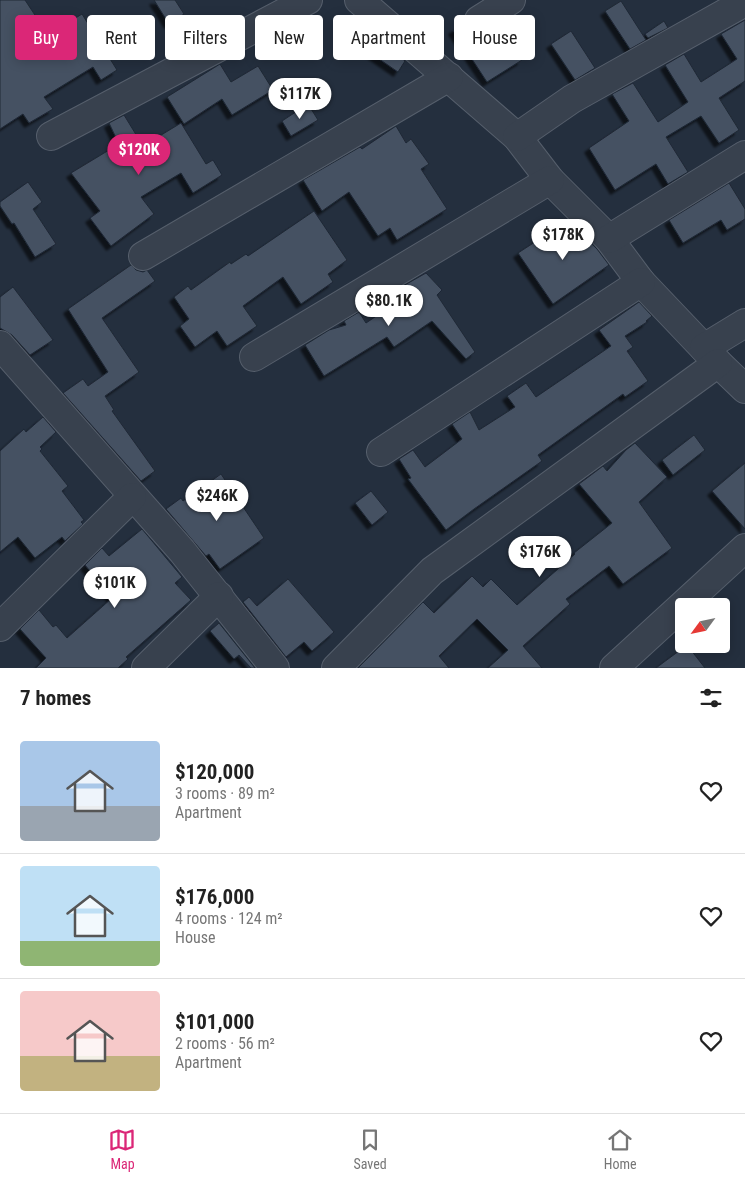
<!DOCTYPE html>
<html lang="en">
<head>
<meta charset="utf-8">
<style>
  :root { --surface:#fff; --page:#f2f2f2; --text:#222; --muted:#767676; --line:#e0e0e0; --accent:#db2777 }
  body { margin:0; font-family:"Roboto Condensed",sans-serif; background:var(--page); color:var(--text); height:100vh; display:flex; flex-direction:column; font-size:19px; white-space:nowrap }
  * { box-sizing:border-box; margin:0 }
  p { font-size:16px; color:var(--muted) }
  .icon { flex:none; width:28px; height:28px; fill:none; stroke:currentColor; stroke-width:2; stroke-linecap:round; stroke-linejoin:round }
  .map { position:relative; height:668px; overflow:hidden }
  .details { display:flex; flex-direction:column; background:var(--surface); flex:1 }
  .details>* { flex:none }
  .hud { position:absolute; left:15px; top:15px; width:715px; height:45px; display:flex; gap:10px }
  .needle { width:32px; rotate:237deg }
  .tools { position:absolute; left:675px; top:598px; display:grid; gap:10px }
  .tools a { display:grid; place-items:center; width:55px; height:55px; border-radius:5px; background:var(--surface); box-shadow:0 2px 12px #0003; font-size:25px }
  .price { position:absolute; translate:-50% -42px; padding:0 11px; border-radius:18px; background:#fff; color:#222; font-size:16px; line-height:32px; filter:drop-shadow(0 1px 2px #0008) }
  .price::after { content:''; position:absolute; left:50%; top:30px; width:15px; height:11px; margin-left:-8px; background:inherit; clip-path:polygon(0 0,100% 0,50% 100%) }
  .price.selected { background:var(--accent); color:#fff }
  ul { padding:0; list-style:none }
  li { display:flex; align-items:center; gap:15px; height:125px; padding:0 20px }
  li+li { border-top:1px solid var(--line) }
  li span { display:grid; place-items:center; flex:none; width:140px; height:100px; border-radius:5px; color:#555 }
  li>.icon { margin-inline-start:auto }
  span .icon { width:60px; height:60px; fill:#fffc; stroke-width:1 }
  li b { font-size:21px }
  h2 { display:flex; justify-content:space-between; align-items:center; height:60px; padding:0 20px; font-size:21px }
  .chip { padding:0 18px; border-radius:5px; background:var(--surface); box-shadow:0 2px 12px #0003; font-size:18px; line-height:45px }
  .chip.selected { background:var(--accent); color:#fff }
  .menu { display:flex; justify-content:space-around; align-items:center; height:70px; border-top:1px solid var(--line); background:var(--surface); font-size:14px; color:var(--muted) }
  .menu a { display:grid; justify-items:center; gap:2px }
  .menu .selected { color:var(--accent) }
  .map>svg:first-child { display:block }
</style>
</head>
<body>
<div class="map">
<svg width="745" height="668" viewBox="0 0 745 668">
  <defs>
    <filter id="shadow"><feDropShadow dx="-4.5" dy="4.5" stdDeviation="1" flood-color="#0009"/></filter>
  </defs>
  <rect width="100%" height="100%" fill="#242f3e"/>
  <g fill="#455162" stroke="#1f2835" filter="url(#shadow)">
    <path d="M0 0H25L48 35 82 14 117 70 101 80 93 67 44 97 53 109 29 123 23 114 0 129Z"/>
    <path d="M154 0H175L184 14 169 24Z"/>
    <path d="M621 1 646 40 630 49 605 11Z"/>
    <path d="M745 20V81L719 98 739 130 719 143 701 116 666 137 688 172 668 184 656 164 615 190 589 148 629 121 612 94 633 83 658 122 688 102 665 65 684 54 701 82 737 59 721 34Z"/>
    <path d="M664 21 668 28 648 38 645 34Z"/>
    <path d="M359 23 405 61 398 72 343 34Z"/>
    <path d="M464 23 466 29 471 34 479 36 487 33 499 26 522 60 487 82 453 30Z"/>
    <path d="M571 31 595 68 575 80 551 44Z"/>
    <path d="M220 64 231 82 258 66 273 90 232 115 222 99 184 124 167 97Z"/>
    <path d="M308 104 318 120 291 136 282 121Z"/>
    <path d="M124 115 143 146 181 123 206 164 213 160 222 175 193 193 181 173 141 197 154 214 111 246 90 218 100 211 71 173 119 144 109 123Z"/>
    <path d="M396 126 406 143 411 139 429 164 421 169 447 209 397 240 390 228 378 236 349 192 322 211 303 180 360 147 362 149Z"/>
    <path d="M28 182 42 202 33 209 56 244 35 257 14 223 12 224 0 206V202Z"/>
    <path d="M729 183 745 209V219L727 230 721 220 683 243 669 220Z"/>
    <path d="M314 211 347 260 328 274 333 282 301 304 283 277 243 306 257 326 227 346 217 331 195 347 180 326 189 319 174 297 188 286 191 290 230 262 231 264 246 254 248 256Z"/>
    <path d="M567 220 597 249 609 265 553 304 518 253 538 240 540 243Z"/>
    <path d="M131 265 136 270 143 272 147 270 155 281 102 318 139 372 105 396 114 410 112 411 155 471 141 481 63 393 83 379 88 386 108 372 68 309Z"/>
    <path d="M426 273 442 290 437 295 475 352 466 359 432 321 394 347 387 337 324 376 305 345 329 330 346 325 344 321 359 312 366 323 409 294 403 286Z"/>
    <path d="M13 287 53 340 30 355 12 335 0 328V297Z"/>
    <path d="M639 302 652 316 646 321 647 322 625 336 633 347 627 351 648 381 625 397 623 394 538 455 542 461 474 509 446 530 408 479 411 478 399 459 413 450 425 467 462 439 452 424 470 412 479 430 515 407 507 396 526 383 536 397 611 346 599 330Z"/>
    <path d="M43 417 56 432 40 447 42 449 40 451 68 486 62 491 84 520 81 522 83 524 65 541 62 537 35 558 18 537 0 552V451L24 429 26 432Z"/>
    <path d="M694 435 705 450 673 475 662 460Z"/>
    <path d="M635 443 667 477 639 502 672 548 623 584 609 566 566 599 570 604 523 646 542 668H488L508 650 477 619 439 656 449 668H358L423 602 434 613 472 576 483 587 491 579 517 605 575 554 574 553 612 523 579 484 603 466 607 471 626 450Z"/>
    <path d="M745 463V529L712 491Z"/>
    <path d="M221 474 264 538 220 569 209 554 206 556 166 509 181 498 183 501Z"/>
    <path d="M371 491 388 512 372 525 355 503Z"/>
    <path d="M142 529 182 577 175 583 191 600 126 657 128 659 118 668H36L46 658 20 629 39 610 53 627 56 625 67 638 112 598 85 565 102 548 109 556Z"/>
    <path d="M288 579 334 632 312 651 304 642 286 657 243 602 249 597 257 606Z"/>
    <path d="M219 623 255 668H251L239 655 234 659 210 631Z"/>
    <path d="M687 645 705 668H656Z"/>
  </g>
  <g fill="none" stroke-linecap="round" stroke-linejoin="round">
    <defs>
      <g id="minor">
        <path d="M359 0 517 137 550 180 609 239 641 282 718 363 745 389"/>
        <path d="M479 20 511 0"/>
        <path d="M51 136 308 0"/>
        <path d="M517 137 572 99 745 2"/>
        <path d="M609 239 745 155"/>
        <path d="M143 256 449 77"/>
        <path d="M0 345 182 551 275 668"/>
        <path d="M704 348 745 323"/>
        <path d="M254 357 550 180"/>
        <path d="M381 452 641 282"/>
        <path d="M0 627 132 497"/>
        <path d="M146 668 219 596"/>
        <path d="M336 668 432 571 718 363"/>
        <path d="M614 668 745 548"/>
      </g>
    </defs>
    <use href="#minor" stroke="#565f6c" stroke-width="30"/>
    <use href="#minor" stroke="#38414e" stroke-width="28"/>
  </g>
</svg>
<div class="tools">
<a><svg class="needle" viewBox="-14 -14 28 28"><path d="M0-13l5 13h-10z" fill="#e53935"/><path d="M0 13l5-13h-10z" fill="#767676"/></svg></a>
</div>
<b class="price" style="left:300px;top:120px">$117K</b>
<b class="price selected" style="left:139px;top:176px">$120K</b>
<b class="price" style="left:563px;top:261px">$178K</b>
<b class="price" style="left:389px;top:327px">$80.1K</b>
<b class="price" style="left:217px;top:522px">$246K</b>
<b class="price" style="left:540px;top:578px">$176K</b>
<b class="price" style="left:115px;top:609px">$101K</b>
<div class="hud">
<a class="chip selected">Buy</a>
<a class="chip">Rent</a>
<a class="chip">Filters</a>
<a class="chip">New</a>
<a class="chip">Apartment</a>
<a class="chip">House</a>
</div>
</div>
<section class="details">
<h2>7 homes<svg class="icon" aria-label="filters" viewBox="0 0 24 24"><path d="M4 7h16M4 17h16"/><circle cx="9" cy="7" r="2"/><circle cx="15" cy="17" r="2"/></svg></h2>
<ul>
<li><span style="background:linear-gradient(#a9c7e8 65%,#9aa5b1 0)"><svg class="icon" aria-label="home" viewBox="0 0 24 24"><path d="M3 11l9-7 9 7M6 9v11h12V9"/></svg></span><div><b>$120,000</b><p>3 rooms · 89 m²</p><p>Apartment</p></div><svg class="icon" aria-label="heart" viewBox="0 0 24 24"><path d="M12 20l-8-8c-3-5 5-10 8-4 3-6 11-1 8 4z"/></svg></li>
<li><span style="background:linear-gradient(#bfe0f5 75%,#8fb573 0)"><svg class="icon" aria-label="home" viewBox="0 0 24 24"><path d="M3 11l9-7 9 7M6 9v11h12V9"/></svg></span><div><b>$176,000</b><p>4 rooms · 124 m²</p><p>House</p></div><svg class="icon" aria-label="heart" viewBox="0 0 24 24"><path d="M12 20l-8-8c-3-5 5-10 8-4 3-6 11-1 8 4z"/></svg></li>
<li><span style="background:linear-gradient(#f6c9c9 65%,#c2b280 0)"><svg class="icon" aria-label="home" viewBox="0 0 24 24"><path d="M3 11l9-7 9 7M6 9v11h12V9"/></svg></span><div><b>$101,000</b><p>2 rooms · 56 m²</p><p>Apartment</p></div><svg class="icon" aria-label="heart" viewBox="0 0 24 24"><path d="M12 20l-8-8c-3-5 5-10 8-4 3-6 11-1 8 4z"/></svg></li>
</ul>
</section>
<nav class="menu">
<a class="selected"><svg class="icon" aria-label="map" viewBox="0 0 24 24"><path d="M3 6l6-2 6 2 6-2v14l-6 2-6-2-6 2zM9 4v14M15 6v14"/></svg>Map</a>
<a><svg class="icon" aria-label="saved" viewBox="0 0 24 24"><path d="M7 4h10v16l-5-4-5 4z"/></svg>Saved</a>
<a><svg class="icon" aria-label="home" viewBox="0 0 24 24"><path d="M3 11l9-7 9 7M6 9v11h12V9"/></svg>Home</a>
</nav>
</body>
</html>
